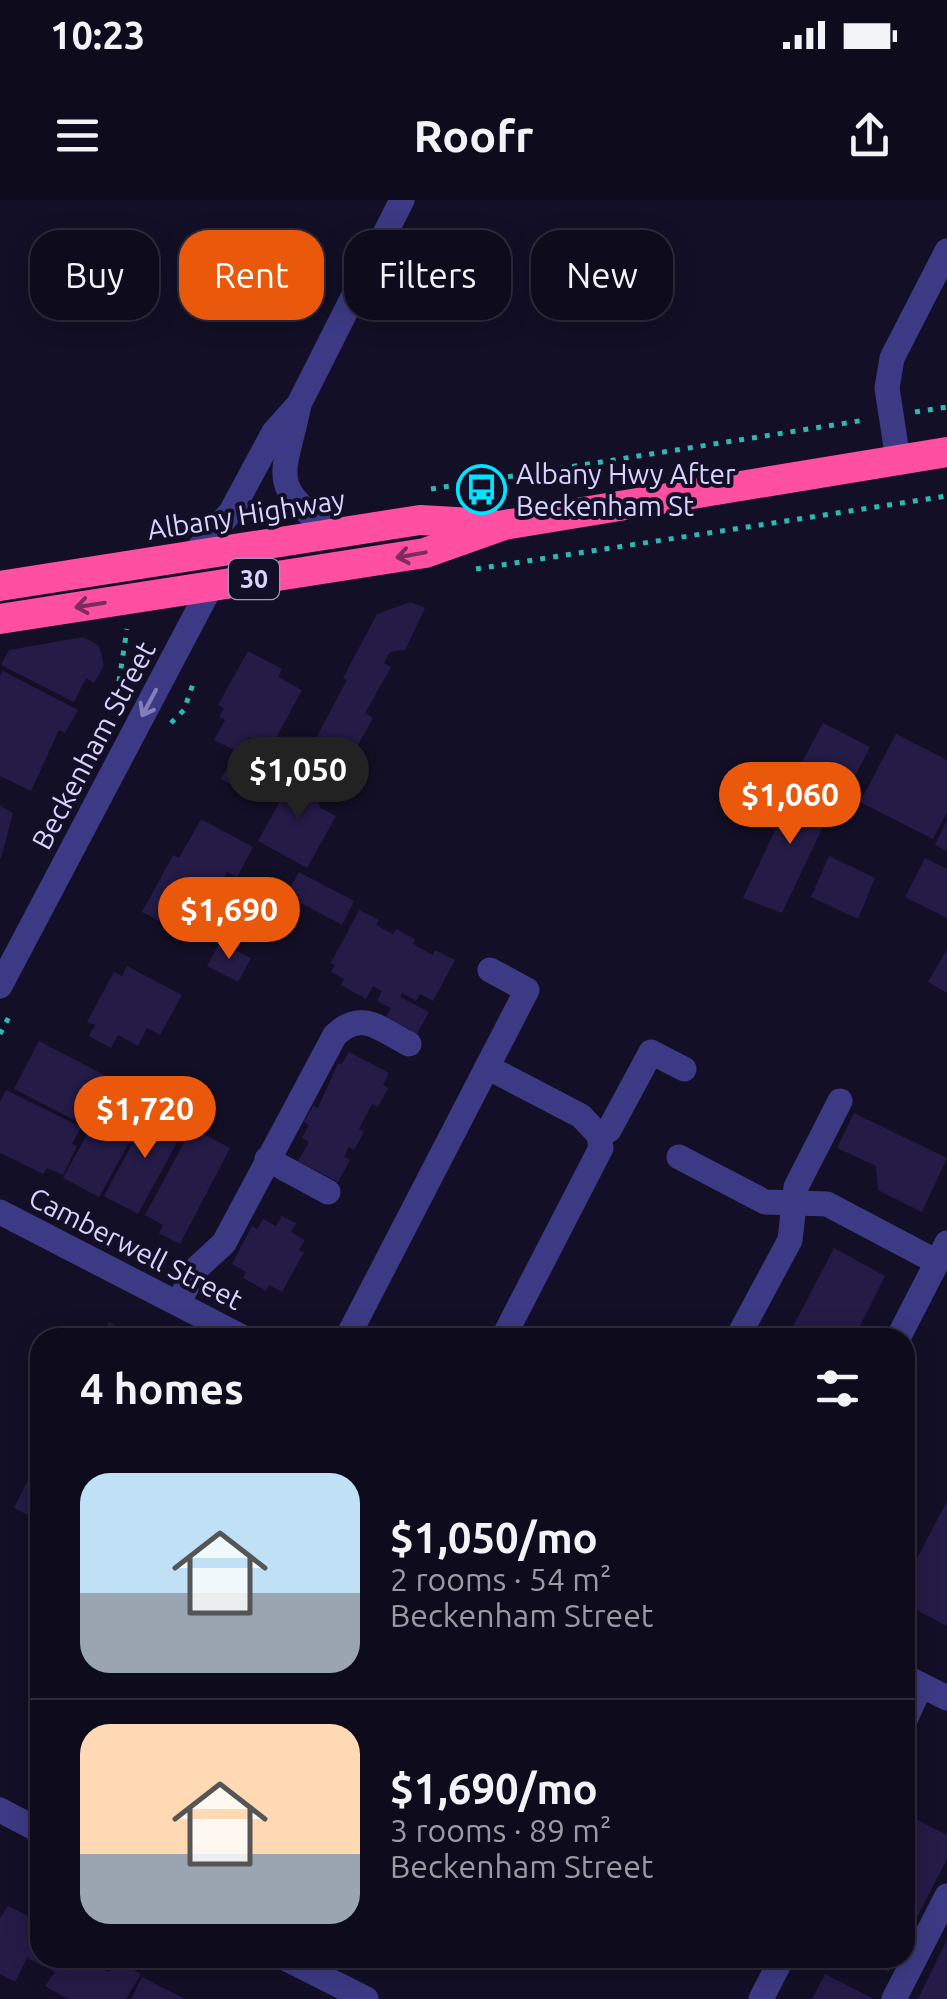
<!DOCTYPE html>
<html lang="en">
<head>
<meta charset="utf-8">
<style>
  :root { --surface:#0e0b1c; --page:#171425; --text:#f1f3f6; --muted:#9b9ba3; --line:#2e2b3b; --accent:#ea580c }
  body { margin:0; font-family:Ubuntu,sans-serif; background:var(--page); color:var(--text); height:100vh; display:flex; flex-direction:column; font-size:38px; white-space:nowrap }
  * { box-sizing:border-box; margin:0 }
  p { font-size:32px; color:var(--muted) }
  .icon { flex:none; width:55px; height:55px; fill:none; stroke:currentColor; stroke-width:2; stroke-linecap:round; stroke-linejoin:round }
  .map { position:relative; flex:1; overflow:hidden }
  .side { position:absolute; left:30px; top:1128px; width:885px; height:640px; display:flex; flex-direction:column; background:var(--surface); border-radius:30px; box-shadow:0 5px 25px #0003,0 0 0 2px var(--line) }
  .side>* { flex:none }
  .guide { position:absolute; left:30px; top:30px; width:888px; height:90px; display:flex; gap:20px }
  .price { position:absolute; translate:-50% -85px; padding:0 22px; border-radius:35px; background:var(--accent); color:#fff; font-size:32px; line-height:65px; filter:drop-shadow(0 2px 5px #0008) }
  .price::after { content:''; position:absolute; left:50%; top:60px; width:30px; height:22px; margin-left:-15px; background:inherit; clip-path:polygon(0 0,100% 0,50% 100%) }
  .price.on { background:#222; color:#fff }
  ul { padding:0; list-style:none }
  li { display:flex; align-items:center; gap:30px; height:250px; padding:0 50px }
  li+li { border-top:2px solid var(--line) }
  li span { display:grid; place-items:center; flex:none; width:280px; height:200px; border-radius:30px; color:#555 }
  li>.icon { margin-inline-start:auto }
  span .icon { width:120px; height:120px; fill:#fffc; stroke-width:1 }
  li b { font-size:42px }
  h2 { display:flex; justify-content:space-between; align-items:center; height:120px; padding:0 50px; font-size:42px }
  .chip { padding:0 35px; border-radius:30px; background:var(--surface); box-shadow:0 5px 25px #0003,0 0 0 2px var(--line); font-size:35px; line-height:90px }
  .chip.on { background:var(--accent); color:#fff }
  .status { display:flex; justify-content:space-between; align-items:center; height:70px; padding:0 50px; background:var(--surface); direction:ltr }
  .status svg { height:28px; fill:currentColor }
  header { display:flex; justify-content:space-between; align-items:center; height:130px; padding:0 50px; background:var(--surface); font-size:45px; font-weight:700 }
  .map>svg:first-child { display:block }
</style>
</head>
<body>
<div class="status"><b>10:23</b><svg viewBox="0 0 49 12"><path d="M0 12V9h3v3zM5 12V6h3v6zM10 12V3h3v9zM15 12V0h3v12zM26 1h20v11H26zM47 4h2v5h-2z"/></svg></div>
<header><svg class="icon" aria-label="menu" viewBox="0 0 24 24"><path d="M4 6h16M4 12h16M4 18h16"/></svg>Roofr<svg class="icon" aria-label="share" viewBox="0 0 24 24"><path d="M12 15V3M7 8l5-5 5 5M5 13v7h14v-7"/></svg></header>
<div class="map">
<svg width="947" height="1799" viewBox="0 0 947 1799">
  <rect width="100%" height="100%" fill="#130f26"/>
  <g fill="#241b47">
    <path d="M410 402 425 408 405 450 390 452 384 463 391 467 365 513 373 518 354 552 322 577 301 566 347 480 343 478 377 414Z"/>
    <path d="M83 437 99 446 104 465 94 483 86 478 74 502 1 465 9 450Z"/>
    <path d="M248 451 282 469 278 477 302 490 270 549 249 537 240 553 214 540 225 520 219 517 224 508 218 505Z"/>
    <path d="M3 471 78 510 65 533 59 530 31 591 0 576V476Z"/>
    <path d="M823 523 870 547 850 586 802 562Z"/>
    <path d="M896 534 947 560V612L933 639 860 602Z"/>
    <path d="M234 555 263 571 251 595 221 579Z"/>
    <path d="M297 570 315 579 320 608 336 616 307 668 258 641Z"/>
    <path d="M799 580 837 597 782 713 743 698Z"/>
    <path d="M0 606 13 613 1 658H0Z"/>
    <path d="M201 619 253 647 237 677 227 672 198 726 192 723 185 735 142 712 173 655 179 658Z"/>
    <path d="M947 620V651L935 645Z"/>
    <path d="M829 656 875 678 858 719 811 697Z"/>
    <path d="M925 658 947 669V718L905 697Z"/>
    <path d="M299 672 354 701 342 725 286 695Z"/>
    <path d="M359 710 379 720 376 725 393 734 396 729 415 739 413 744 433 755 435 750 455 760 433 801 420 794 416 801 402 793 400 797 429 812 417 834 386 817 391 808 377 801 382 791 373 786 366 799 341 785 344 779 331 772 335 765 331 763Z"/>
    <path d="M220 742 251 758 238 782 207 766Z"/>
    <path d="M947 749V793L928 782Z"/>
    <path d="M127 766 182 795 160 835 147 828 138 846 118 835 111 848 89 836 95 825 87 822 114 772 122 776Z"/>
    <path d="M39 841 106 876 82 924 14 889Z"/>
    <path d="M349 852 389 873 383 885 388 888 378 907 372 904 359 929 364 932 354 950 349 947 344 957 350 960 338 982 298 961 309 942 302 938 309 925 304 922 313 906 318 908 338 863 341 865Z"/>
    <path d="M6 890 81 927 72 944 77 946 63 975 47 968 43 974 0 953V902Z"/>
    <path d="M106 900 142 919 99 997 63 978Z"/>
    <path d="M150 911 164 919 167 914 187 924 138 1014 104 996Z"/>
    <path d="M854 913 947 958 922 1012 878 990 876 966 837 948Z"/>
    <path d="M192 928 230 948 180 1044 159 1033 163 1025 145 1015Z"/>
    <path d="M282 1016 296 1023 291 1032 305 1040 299 1050 304 1052 282 1092 269 1085 266 1091 243 1078 246 1072 232 1064 252 1026 257 1029 263 1019 276 1026Z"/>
    <path d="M834 1048 885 1076 854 1138H787Z"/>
    <path d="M109 1122 140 1138H101Z"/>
    <path d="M40 1256V1321L14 1308Z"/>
    <path d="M947 1301V1426L905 1404V1381Z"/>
    <path d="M908 1615 947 1635V1659L905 1740V1621Z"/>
    <path d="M8 1706 40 1722V1758H83L109 1772 116 1760 141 1774 126 1799H68L45 1786 55 1772 27 1758 15 1782 0 1774V1718Z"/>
    <path d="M947 1740V1799H918L942 1750Z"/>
    <path d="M859 1758H896L888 1772Z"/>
    <path d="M825 1774 874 1799H812Z"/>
    <path d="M142 1777 185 1799H131Z"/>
  </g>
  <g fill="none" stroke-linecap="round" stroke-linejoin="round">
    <g stroke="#2fb8b0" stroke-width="5" stroke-dasharray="5 8" stroke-linecap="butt">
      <path d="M915 212 947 207"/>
      <path d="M431 289 865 220"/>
      <path d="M476 369 947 296"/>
      <path d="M115 507 127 429"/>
      <path d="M171 523 184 510 194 481"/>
      <path d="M0 834 12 811"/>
    </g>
    <g stroke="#3d3a85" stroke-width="25">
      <path d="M299 204C285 276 264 284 335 333"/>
      <path d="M898 260 887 188 892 158 947 51"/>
      <path d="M192 356 231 312 274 232 299 204 402 0"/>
      <path d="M0 786 211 386"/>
      <path d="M487 867 581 916 599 935 601 948 503 1138"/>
      <path d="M599 935 609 930 651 852 684 869"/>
      <path d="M679 957 765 1002 827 1004 937 1062"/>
      <path d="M267 959 328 992"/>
      <path d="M0 1012 244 1138"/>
      <path d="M178 1103 197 1068 224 1043 335 835C362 809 381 830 409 844"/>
      <path d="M739 1135 790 1040 796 987 840 901"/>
      <path d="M347 1138 527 790 490 770"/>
      <path d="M898 1138 947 1043"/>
      <path d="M905 1477 947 1498"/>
      <path d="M905 1520 921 1485"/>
      <path d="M0 1610 40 1631"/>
      <path d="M285 1758 366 1799"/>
      <path d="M761 1799 782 1758"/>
      <path d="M894 1799 947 1696"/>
    </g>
    <g stroke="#ff4fa3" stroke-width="30">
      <path d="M0 386 420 320 491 324"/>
      <path d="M0 419 425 353 504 325 947 252"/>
    </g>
  </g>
  <defs><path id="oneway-shaft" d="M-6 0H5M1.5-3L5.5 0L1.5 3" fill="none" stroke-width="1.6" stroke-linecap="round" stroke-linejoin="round" transform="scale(2.5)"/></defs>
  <g stroke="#7d2c5e">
    <use href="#oneway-shaft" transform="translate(411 355) rotate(170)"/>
    <use href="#oneway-shaft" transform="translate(90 405) rotate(171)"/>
  </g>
  <use stroke="#837fbc" href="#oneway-shaft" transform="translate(149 503) rotate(118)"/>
  <defs>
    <symbol id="bus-ring" viewBox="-11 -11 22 22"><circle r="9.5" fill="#130f26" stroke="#00e5ff" stroke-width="1.5"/><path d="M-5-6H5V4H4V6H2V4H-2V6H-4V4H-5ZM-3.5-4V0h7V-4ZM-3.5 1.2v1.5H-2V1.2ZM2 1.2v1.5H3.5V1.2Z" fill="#00e5ff"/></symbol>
  </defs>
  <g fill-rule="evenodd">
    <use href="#bus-ring" x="454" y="262" width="55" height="55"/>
  </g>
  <g text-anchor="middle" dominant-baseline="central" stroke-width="8" stroke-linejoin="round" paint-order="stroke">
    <rect fill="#130f26" stroke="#9e99be" stroke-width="2.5" x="229" y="359" width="50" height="40" rx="8"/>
    <g font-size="25" font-weight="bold" fill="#d9d4ff">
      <text x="254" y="379">30</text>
    </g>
    <g font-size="28" fill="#d9d4ff" stroke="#130f26" text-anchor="start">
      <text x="516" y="273">Albany Hwy After<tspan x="516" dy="32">Beckenham St</tspan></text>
    </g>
    <g font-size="28" fill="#d9d4ff" stroke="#130f26">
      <text transform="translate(246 314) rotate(-9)">Albany Highway</text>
      <text transform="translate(93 545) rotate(-62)">Beckenham Street</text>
      <text transform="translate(136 1048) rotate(27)">Camberwell Street</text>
    </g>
  </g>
</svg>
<b class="price on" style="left:298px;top:622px">$1,050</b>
<b class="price" style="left:790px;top:647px">$1,060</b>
<b class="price" style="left:229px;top:762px">$1,690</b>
<b class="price" style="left:145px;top:961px">$1,720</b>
<div class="guide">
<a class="chip">Buy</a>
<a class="chip on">Rent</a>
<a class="chip">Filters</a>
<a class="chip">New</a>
</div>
<section class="side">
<h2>4 homes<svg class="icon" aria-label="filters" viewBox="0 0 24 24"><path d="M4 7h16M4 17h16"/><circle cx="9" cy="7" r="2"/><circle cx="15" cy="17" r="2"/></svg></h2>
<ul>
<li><span style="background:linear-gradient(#bfe0f5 60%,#9aa5b1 0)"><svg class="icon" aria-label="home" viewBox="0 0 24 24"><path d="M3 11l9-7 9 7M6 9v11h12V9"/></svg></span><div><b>$1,050/mo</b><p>2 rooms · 54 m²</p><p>Beckenham Street</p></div></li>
<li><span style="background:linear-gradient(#ffd9b3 65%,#9aa5b1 0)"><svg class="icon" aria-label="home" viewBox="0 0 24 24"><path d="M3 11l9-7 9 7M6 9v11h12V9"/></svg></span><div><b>$1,690/mo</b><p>3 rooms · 89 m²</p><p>Beckenham Street</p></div></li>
</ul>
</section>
</div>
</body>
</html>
